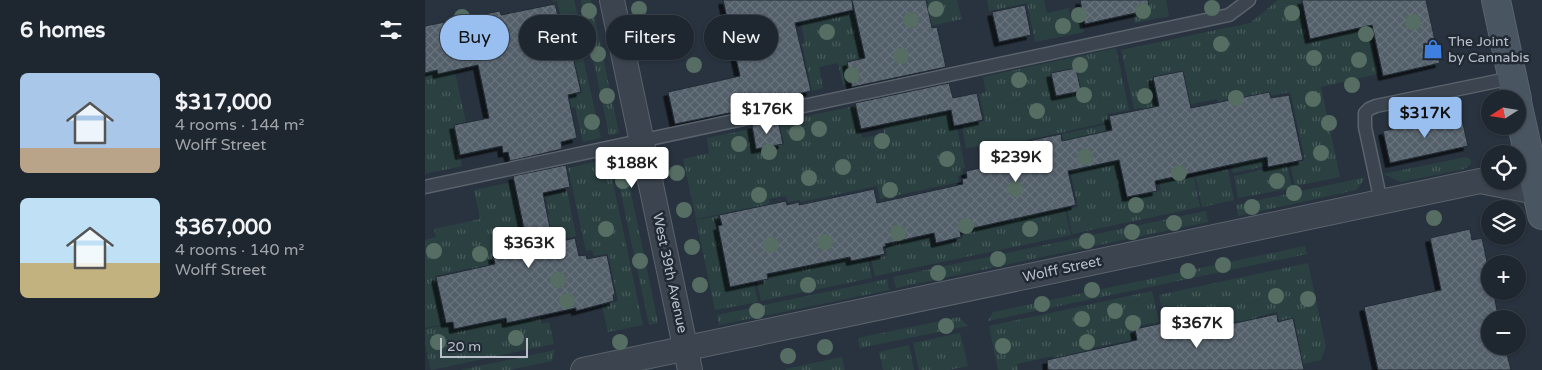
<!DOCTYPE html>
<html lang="en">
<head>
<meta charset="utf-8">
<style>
  :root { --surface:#1e262f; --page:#262e37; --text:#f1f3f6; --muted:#a1a5aa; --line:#3c434b; --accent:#98bfef }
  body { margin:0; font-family:"Varela Round",sans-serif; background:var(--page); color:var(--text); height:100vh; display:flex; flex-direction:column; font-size:19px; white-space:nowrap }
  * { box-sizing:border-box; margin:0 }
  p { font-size:16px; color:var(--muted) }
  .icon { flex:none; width:28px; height:28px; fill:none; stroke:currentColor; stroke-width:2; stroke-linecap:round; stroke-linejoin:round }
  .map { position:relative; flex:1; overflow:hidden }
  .sheet { display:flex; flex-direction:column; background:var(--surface); width:425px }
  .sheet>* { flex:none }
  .hud { position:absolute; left:15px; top:15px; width:475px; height:45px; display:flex; gap:10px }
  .needle { width:32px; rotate:258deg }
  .tools { position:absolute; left:1056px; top:90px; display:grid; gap:10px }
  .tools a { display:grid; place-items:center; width:45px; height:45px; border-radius:50%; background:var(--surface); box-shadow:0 1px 4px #0004,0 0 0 1px var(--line); font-size:25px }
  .scale { position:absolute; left:15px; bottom:12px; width:88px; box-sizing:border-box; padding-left:5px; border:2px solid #b9c0c9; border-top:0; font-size:14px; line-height:18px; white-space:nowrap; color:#b9c0c9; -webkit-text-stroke:4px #212a34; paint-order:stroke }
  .price { position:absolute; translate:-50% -42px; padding:0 11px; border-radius:5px; background:#fff; color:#222; font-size:16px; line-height:32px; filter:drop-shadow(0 1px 2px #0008) }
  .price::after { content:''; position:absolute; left:50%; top:30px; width:15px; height:11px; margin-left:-8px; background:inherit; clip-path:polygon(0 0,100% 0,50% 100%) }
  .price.active { background:var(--accent); color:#111 }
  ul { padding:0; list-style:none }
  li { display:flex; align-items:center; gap:15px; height:125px; padding:0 20px }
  li span { display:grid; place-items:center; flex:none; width:140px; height:100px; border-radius:8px; color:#555 }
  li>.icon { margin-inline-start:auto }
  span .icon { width:60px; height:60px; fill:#fffc; stroke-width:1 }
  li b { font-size:21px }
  h2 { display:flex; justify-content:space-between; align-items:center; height:60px; padding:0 20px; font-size:21px }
  .tag { padding:0 18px; border-radius:22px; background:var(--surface); box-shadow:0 1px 4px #0004,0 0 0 1px var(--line); font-size:18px; line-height:45px }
  .tag.active { background:var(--accent); color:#111 }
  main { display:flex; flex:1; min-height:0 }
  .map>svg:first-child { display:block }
</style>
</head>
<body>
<main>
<section class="sheet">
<h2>6 homes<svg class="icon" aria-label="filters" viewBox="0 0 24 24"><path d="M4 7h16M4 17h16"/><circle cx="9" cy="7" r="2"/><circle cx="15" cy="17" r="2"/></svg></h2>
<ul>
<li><span style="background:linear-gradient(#a9c7e8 75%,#b9a48a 0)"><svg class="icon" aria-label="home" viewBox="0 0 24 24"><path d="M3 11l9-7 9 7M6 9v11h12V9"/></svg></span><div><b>$317,000</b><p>4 rooms · 144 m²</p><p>Wolff Street</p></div></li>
<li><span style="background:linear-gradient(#bfe0f5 65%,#c2b280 0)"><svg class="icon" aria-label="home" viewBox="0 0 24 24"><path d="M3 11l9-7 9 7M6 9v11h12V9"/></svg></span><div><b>$367,000</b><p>4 rooms · 140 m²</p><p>Wolff Street</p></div></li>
</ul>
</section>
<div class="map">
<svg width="1117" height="370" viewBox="0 0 1117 370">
  <defs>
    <pattern id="grass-tufts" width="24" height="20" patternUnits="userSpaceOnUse" patternTransform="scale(1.25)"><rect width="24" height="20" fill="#2b4141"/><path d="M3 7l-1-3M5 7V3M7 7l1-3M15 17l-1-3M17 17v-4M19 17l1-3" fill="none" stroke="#485b5b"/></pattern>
    <pattern id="building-cross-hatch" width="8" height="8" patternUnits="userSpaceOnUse" patternTransform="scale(1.25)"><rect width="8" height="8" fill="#525e69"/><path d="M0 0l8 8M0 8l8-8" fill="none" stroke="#69737d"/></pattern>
    <filter id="shadow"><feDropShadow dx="-4.5" dy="4.5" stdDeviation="0" flood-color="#0009"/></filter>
  </defs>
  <rect width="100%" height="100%" fill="#28333f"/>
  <g fill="url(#grass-tufts)">
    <path d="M128 0H149L156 29 147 31 146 27 140 28 138 21H137L132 1 128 2Z"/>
    <path d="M156 0H166L194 133 184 135Z"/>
    <path d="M371 0H403L407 17 444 8 466 12 503 4 502 0H532L537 19 474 33 466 32 434 40 442 79 418 85 413 63 394 67 398 88 387 91 377 44 380 43Z"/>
    <path d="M562 0H619L622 13 644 8 645 15 655 13 659 32 610 42 602 3 564 11Z"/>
    <path d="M705 0H741L744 16 710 23Z"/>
    <path d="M853 0H875L883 41 944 28 953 74 896 87 915 177 870 186 865 164 880 160 865 92 838 97 829 109 841 166 808 173 792 99 747 108 723 140 716 108 709 109 696 50 825 23Z"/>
    <path d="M155 44 176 138 158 142 150 107 146 108 143 96 157 93 146 46Z"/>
    <path d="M691 48 704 110 682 114 684 122 602 140 610 178 572 165 571 162 564 163 560 145 541 148 537 126 560 121 554 94 561 92 558 77Z"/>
    <path d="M29 68 41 122 29 125 37 166 0 174V74L11 71 12 75 22 73V70Z"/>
    <path d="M522 101 527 128 532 127 540 168H537L538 175 533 176 534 182 455 199 452 186 376 202 375 200 363 202 361 196 344 199 346 208 326 217 324 208 271 219 258 159 284 153 282 138 326 129 331 150 359 144 354 122 430 106 437 138 459 134 458 126 486 120 485 112Z"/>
    <path d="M684 124 699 198 736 190 726 141 753 136 761 178 769 177 775 207 647 234 642 209 653 207 637 134Z"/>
    <path d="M1041 157 1046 160V164L1039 169 976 182 958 174Z"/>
    <path d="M183 159 218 325 183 332 177 305 193 301 183 254 169 256 167 250 161 251 143 168Z"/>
    <path d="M199 159 233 323 224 325 189 161Z"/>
    <path d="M862 165 867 188 813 198 809 176Z"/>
    <path d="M803 169 809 200 777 207 770 176Z"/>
    <path d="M941 177 931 190 813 216 811 205Z"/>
    <path d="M609 180 617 214 640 209 646 235 450 276 446 259 462 256 461 248H463L453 202 482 196 491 239 508 236 510 245 538 238 528 187 552 229 583 222 582 216Z"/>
    <path d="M88 182 96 224 101 223 107 251 89 255 88 251 67 256 79 312 57 317 46 268 10 276 20 324 0 328V240L11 237 9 229 55 219 49 190Z"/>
    <path d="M142 190 151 236 131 241 137 268V286L122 215 124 214 120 194Z"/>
    <path d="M408 197 420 255H424L426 263 443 259 447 278 336 301 332 282 344 279 331 217 359 267 360 271 384 267 383 261 387 260 376 204Z"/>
    <path d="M781 211 783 222 471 288 468 277Z"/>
    <path d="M293 216 295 224 291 225 304 288 329 284 333 302 290 310 271 220Z"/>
    <path d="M880 246 882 254 563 321 568 312Z"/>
    <path d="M883 263 901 347 896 360 878 364 869 318 854 321 852 312 831 317 843 370 816 330 814 321 796 325 798 333 775 370 763 316 739 321 734 295Z"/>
    <path d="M462 279 464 290 294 325 292 315Z"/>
    <path d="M727 291 734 322 708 327 710 339 667 348 672 370H632L628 356 592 364 593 370H573L564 326Z"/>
    <path d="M78 313 81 324 115 317 117 324 124 322 129 344 6 370 0 344V329L26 324 28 331 54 325 53 318Z"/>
    <path d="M534 317 543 326 435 348 433 338Z"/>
    <path d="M535 333 543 366 523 370H494L488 343Z"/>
    <path d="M484 345 489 370H458L454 352Z"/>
    <path d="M130 350 127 361 84 370H35Z"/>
    <path d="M417 357 420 370H360V369Z"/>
  </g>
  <g fill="url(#building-cross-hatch)" stroke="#232c36" filter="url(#shadow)">
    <path d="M298 0H427L428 10 370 23 386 91 348 99 349 104 250 124 243 92 315 76Z"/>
    <path d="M427 0H501L507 28 512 27 521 67 427 87 422 62 440 58Z"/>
    <path d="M655 0H723L724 10 660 24Z"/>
    <path d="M877 0H1001L1015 63 958 76 947 25 885 39Z"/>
    <path d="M130 4 135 24H137L141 40 144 39 156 92 143 95 152 138 136 142 137 149 85 161 83 152 78 153 77 146 35 155 29 125 64 118 53 65 13 74 12 70 0 73V26L75 11 76 15Z"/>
    <path d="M600 5 606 35 574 42 567 12Z"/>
    <path d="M651 68 656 91 631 96 626 73Z"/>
    <path d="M758 71 766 108 844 92 846 98 864 95 878 160 843 167 842 157 730 181 732 191 702 197 694 160 643 171 651 205 535 231 536 237 511 243 509 233 460 244 461 246 458 247 460 254 426 261 425 257 342 274 343 279 305 287 293 226 297 225 294 215 361 201 362 205 374 202V205L449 189 452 203 538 184 537 179 542 178 541 171 607 157 603 141 636 134 637 141 687 130 684 116 734 106 728 77Z"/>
    <path d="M524 83 528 98 552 93 558 120 529 126 526 110 436 129 430 103Z"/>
    <path d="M1036 115 1043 146 965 163 958 131Z"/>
    <path d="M353 120 358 144 331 149 327 125Z"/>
    <path d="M141 165 145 187 118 193 128 243 150 238 154 256 161 255 162 259 182 255 190 294 188 295 189 301 151 311V308L82 323 81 318 29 329 28 322 21 323 11 277 70 264 68 256 103 248 88 176Z"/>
    <path d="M1045 229 1047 240 1057 238 1065 276V291H1068L1074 319H1065V346H1080L1086 370H953L939 307 1016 290 1005 238Z"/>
    <path d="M852 314 853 322 868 318 879 370H623L622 360 712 340 710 329 761 318 764 333Z"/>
  </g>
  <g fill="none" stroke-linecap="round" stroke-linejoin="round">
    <defs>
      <g id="service">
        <path d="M0 187 804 15 824 0"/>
        <path d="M956 202 940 127V113L944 109 951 106 1087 78"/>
      </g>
      <g id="minor">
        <path d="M187 0 265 370"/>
        <path d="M158 370 1055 181 1117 193"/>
      </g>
      <g id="secondary">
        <path d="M1071 0 1092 99"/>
        <path d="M1092 102 1117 215"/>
      </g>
    </defs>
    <use href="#service" stroke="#5a636c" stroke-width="15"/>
    <use href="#minor" stroke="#5a636c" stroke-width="26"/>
    <use href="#secondary" stroke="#5a636c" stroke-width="30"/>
    <use href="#service" stroke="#3c454f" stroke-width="12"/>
    <use href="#minor" stroke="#3c454f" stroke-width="24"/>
    <use href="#secondary" stroke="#4a5562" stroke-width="28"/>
  </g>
  <g fill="#556d62">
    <circle cx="787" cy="8" r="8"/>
    <circle cx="214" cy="9" r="8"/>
    <circle cx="511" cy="9" r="8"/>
    <circle cx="164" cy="11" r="8"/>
    <circle cx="718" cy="11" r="8"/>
    <circle cx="867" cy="13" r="8"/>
    <circle cx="654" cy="15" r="8"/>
    <circle cx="37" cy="17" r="8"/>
    <circle cx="486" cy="20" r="8"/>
    <circle cx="988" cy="22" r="8"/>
    <circle cx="638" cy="26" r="8"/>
    <circle cx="402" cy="32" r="8"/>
    <circle cx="941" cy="34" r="8"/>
    <circle cx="222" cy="41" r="8"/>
    <circle cx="796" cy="44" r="8"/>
    <circle cx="173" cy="54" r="8"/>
    <circle cx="476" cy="56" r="8"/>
    <circle cx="889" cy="58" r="8"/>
    <circle cx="934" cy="60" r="8"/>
    <circle cx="269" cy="65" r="8"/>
    <circle cx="655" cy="65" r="8"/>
    <circle cx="427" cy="75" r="8"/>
    <circle cx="594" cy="80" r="8"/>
    <circle cx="927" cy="85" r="8"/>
    <circle cx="659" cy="95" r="8"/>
    <circle cx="182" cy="96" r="8"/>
    <circle cx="720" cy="96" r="8"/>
    <circle cx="811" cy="98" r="8"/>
    <circle cx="888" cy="99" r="8"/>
    <circle cx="612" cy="111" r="8"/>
    <circle cx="167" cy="122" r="8"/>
    <circle cx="904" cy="123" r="8"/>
    <circle cx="394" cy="129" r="8"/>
    <circle cx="372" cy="133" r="8"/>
    <circle cx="457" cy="141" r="8"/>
    <circle cx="314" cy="144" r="8"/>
    <circle cx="344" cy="152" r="8"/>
    <circle cx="896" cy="153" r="8"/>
    <circle cx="660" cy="157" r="8"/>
    <circle cx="522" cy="159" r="8"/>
    <circle cx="418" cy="167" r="8"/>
    <circle cx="252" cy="173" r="8"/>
    <circle cx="754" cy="173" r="8"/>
    <circle cx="384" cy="178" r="8"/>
    <circle cx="198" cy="181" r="8"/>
    <circle cx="852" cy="181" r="8"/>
    <circle cx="590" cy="189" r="8"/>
    <circle cx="465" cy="190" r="8"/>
    <circle cx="869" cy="193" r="8"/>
    <circle cx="334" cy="195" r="8"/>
    <circle cx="711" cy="205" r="8"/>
    <circle cx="827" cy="207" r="8"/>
    <circle cx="259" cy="210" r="8"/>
    <circle cx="1009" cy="218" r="8"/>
    <circle cx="749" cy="223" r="8"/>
    <circle cx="541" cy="226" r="8"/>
    <circle cx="181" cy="229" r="8"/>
    <circle cx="605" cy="229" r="8"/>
    <circle cx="707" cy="232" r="8"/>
    <circle cx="473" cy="233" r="8"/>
    <circle cx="662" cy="241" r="8"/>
    <circle cx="400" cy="242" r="8"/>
    <circle cx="346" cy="245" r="8"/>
    <circle cx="267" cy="247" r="8"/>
    <circle cx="9" cy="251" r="8"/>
    <circle cx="55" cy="254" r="8"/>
    <circle cx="573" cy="259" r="8"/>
    <circle cx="215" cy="261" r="8"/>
    <circle cx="798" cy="265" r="8"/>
    <circle cx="763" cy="271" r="8"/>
    <circle cx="513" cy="273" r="8"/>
    <circle cx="133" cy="280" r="8"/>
    <circle cx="275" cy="285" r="8"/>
    <circle cx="383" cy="285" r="8"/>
    <circle cx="667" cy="290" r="8"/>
    <circle cx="851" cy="296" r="8"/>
    <circle cx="883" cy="299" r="8"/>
    <circle cx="142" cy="301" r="8"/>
    <circle cx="617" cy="304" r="8"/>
    <circle cx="332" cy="311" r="8"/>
    <circle cx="690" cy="311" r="8"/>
    <circle cx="657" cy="319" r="8"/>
    <circle cx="708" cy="323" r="8"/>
    <circle cx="521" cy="326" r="8"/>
    <circle cx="771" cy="337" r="8"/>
    <circle cx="91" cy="338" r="8"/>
    <circle cx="13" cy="342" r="8"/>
    <circle cx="195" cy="342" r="8"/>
    <circle cx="662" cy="342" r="8"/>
    <circle cx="578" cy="346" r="8"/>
    <circle cx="400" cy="347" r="8"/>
    <circle cx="363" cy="356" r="8"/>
  </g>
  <defs>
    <symbol id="shop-bare" viewBox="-9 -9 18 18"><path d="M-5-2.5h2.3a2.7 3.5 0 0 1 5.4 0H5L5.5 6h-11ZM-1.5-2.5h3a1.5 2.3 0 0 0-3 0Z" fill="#3f7fe0" stroke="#212a34" stroke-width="2.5" paint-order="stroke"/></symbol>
  </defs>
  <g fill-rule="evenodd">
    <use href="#shop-bare" x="994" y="35" width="28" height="28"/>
  </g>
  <g text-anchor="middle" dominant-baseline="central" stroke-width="5" stroke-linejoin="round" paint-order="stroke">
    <g font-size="14" fill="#b9c0c9" stroke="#212a34" text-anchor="start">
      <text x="1023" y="41">The Joint<tspan x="1023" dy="16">by Cannabis</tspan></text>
    </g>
    <g font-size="14" fill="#b9c0c9" stroke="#212a34">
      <text transform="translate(637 269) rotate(-12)">Wolff Street</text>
      <text transform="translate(245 273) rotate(78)">West 39th Avenue</text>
    </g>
  </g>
</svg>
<div class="tools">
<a><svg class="needle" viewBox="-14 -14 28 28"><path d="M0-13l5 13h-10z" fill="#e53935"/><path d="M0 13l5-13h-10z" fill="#a1a5aa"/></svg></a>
<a><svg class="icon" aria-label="locate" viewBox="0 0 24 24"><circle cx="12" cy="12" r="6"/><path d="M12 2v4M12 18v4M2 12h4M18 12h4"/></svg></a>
<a><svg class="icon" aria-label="layers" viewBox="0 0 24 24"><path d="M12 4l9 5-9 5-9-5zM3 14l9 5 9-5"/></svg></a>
<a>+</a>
<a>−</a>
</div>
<div class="scale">20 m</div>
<b class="price" style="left:342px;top:135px">$176K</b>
<b class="price active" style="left:1000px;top:139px">$317K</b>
<b class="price" style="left:591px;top:183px">$239K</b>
<b class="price" style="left:207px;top:189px">$188K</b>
<b class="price" style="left:104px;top:269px">$363K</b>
<b class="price" style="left:772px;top:349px">$367K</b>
<div class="hud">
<a class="tag active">Buy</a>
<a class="tag">Rent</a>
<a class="tag">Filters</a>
<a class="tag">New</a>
</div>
</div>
</main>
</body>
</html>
